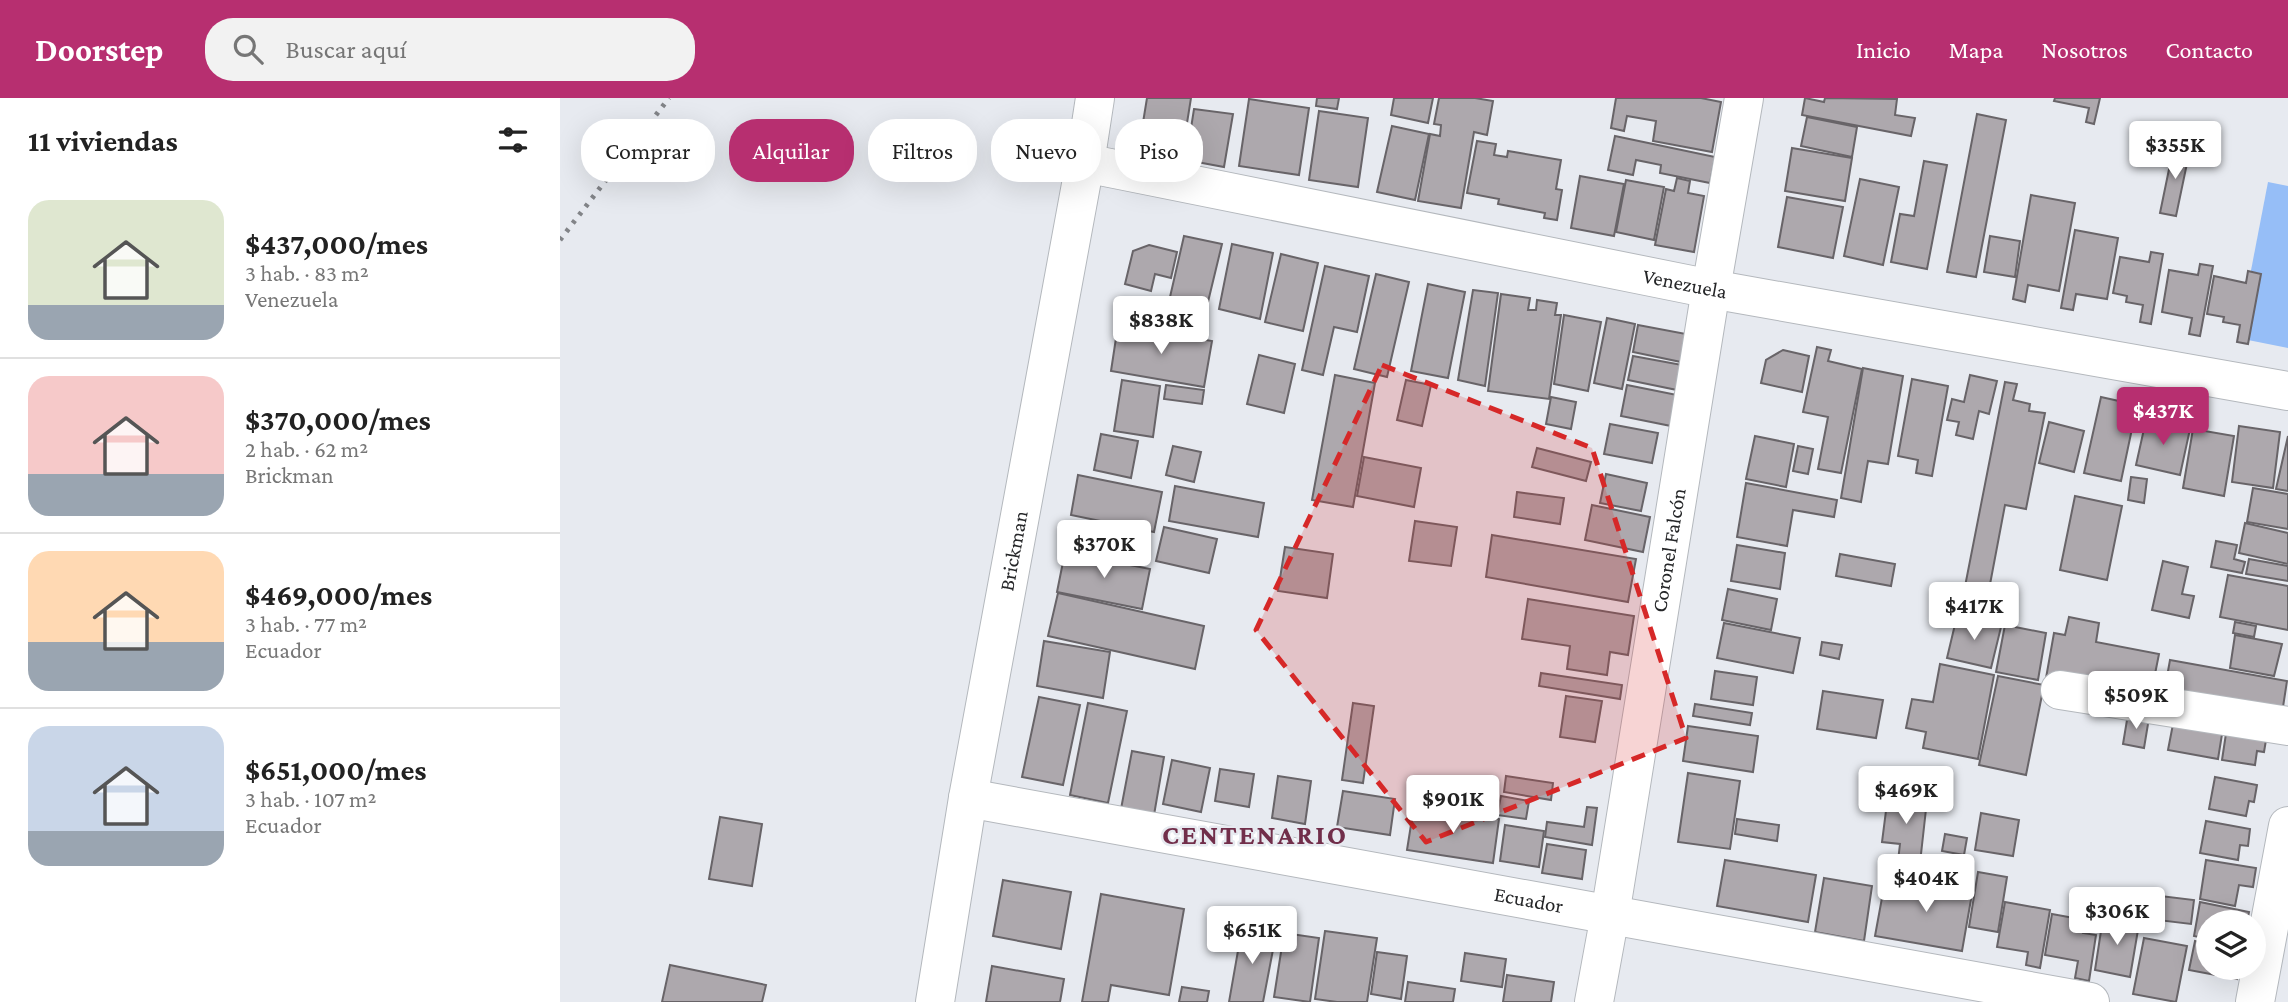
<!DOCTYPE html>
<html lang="es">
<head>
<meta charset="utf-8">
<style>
  :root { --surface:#fff; --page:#f2f2f2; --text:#222; --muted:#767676; --line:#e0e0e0; --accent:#b72f70 }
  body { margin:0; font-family:"Crimson Pro",serif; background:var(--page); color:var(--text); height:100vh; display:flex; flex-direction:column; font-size:26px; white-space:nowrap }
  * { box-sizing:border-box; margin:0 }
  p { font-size:23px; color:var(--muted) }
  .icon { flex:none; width:38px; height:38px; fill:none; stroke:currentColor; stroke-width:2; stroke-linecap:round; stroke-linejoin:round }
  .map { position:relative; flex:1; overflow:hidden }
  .drawer { display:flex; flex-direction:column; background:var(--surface); width:560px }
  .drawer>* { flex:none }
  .guide { position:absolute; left:21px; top:21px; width:665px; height:63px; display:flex; gap:14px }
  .buttons { position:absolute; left:1636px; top:812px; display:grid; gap:14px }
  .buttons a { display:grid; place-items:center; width:70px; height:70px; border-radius:50%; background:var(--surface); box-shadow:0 7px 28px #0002; font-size:35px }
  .price { position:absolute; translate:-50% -60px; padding:0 16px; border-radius:7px; background:#fff; color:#222; font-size:23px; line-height:46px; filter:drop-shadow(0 2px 4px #0008) }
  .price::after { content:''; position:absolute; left:50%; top:42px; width:21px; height:16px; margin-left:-10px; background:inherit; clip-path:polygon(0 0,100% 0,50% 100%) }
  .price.active { background:var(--accent); color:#fff }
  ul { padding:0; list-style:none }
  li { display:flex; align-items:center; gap:21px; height:175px; padding:0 28px }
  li+li { border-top:2px solid var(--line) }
  li span { display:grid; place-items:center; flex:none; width:196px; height:140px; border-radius:21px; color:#555 }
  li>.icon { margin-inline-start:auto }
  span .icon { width:84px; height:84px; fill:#fffc; stroke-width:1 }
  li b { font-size:30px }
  h2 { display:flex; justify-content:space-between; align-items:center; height:84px; padding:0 28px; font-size:30px }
  .chip { padding:0 24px; border-radius:28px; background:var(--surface); box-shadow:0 7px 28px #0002; font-size:24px; line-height:63px }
  .chip.active { background:var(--accent); color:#fff }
  header { display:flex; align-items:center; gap:42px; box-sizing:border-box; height:98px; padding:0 35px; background:var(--accent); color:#fff }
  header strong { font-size:33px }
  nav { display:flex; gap:38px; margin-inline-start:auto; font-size:24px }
  .search { width:490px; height:63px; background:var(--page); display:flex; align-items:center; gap:18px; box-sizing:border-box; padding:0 24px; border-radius:28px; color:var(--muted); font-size:26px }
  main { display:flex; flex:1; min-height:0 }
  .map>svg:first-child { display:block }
</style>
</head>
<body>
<header>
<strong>Doorstep</strong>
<div class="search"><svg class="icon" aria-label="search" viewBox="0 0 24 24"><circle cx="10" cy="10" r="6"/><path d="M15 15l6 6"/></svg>Buscar aquí</div>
<nav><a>Inicio</a><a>Mapa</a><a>Nosotros</a><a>Contacto</a></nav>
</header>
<main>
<section class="drawer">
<h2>11 viviendas<svg class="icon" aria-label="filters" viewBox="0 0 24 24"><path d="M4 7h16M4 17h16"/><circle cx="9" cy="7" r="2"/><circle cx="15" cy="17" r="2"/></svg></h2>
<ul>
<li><span style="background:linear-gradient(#dfe7d0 75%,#9aa5b1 0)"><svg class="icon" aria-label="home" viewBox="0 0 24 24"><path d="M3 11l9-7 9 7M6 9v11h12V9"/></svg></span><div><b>$437,000/mes</b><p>3 hab. · 83 m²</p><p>Venezuela</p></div></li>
<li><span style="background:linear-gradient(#f6c9c9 70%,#9aa5b1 0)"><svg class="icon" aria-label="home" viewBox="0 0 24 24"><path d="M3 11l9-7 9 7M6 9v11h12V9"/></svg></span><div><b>$370,000/mes</b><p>2 hab. · 62 m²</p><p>Brickman</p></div></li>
<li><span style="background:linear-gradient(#ffd9b3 65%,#9aa5b1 0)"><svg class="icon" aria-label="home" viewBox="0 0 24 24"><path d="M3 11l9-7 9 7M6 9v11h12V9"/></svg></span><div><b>$469,000/mes</b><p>3 hab. · 77 m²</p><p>Ecuador</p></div></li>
<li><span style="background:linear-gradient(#c9d6e8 75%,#9aa5b1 0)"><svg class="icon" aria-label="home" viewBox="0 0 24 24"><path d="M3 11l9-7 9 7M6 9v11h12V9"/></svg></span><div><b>$651,000/mes</b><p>3 hab. · 107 m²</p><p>Ecuador</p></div></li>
</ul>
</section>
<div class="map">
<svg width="1728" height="904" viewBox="0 0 1728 904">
  <rect width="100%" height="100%" fill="#e7eaf0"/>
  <path fill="#96bef7" d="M1708 84 1728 88V250L1678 240Z"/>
  <g fill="#ada8ad" stroke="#686468" stroke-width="2">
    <path d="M587 0H631L623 50 580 43Z"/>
    <path d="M757 0H779L777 11 756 8Z"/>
    <path d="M834 0H873L868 25 831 17Z"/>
    <path d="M879 0H915L933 3 927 37 914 34 901 110 858 103 870 36 880 38 881 27 874 26Z"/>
    <path d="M1056 0H1141L1161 4 1152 54 1093 43 1096 23 1067 18 1064 33 1051 30Z"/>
    <path d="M1245 0 1264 4 1265 0 1337 1 1335 17 1355 20 1351 38 1242 17Z"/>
    <path d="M1495 0H1540L1534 26 1526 24 1529 10 1494 3Z"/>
    <path d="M689 1 749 10 739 77 679 68Z"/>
    <path d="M634 11 673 16 664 69 626 62Z"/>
    <path d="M759 13 808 20 798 89 749 82Z"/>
    <path d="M1417 16 1446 22 1416 179 1387 174Z"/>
    <path d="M1247 19 1297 29 1292 59 1241 48Z"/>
    <path d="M832 28 869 36 855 102 817 94Z"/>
    <path d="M1055 38 1155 59 1150 85 1100 75 1101 67 1076 62 1073 77 1048 72Z"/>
    <path d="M917 43 936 46 934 57 947 59 948 53 1001 62 996 91 1002 92 997 122 984 120 985 115 938 106 939 101 907 95Z"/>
    <path d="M1614 47 1630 51 1616 118 1600 115Z"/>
    <path d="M1232 50 1292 60 1285 103 1225 93Z"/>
    <path d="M1364 63 1387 67 1367 171 1331 164 1340 116 1354 118Z"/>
    <path d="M1020 78 1064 86 1054 138 1011 130Z"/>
    <path d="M1117 80 1130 83 1128 95 1144 98 1134 154 1095 147 1106 91 1114 93Z"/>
    <path d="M1300 81 1339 89 1323 167 1284 158Z"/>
    <path d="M1066 82 1104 89 1094 142 1056 134Z"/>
    <path d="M1471 97 1515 105 1499 193 1468 187 1465 204 1453 201Z"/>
    <path d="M1227 99 1283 109 1273 160 1218 149Z"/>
    <path d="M1515 132 1558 140 1547 201 1516 196 1513 212 1501 210Z"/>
    <path d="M624 138 662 146 647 208 610 199Z"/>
    <path d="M1430 138 1460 143 1455 179 1424 174Z"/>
    <path d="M672 146 713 155 700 221 659 211Z"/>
    <path d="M589 147 617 154 611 180 595 176 591 193 565 186 573 153Z"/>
    <path d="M1591 154 1603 156 1591 226 1580 224 1583 207 1566 204 1567 198 1553 195 1560 159 1589 164Z"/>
    <path d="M721 156 758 165 743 233 705 224Z"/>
    <path d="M1640 166 1653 168 1640 238 1629 236 1632 220 1602 214 1609 172 1638 177Z"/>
    <path d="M765 168 809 178 797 234 774 229 763 277 742 272Z"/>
    <path d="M1688 173 1701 176 1688 246 1677 244 1680 227 1663 224 1664 219 1647 216 1654 178 1686 185Z"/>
    <path d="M816 176 849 184 827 279 794 271Z"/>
    <path d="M868 186 905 194 888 280 851 273Z"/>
    <path d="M913 192 938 195 925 288 898 282Z"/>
    <path d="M941 196 970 200 968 212H976L977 202 997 205 995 217H1001L989 301 928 293Z"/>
    <path d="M1004 217 1041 224 1028 293 994 286Z"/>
    <path d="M1047 220 1075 226 1062 291 1034 285Z"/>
    <path d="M558 227 652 243 644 289 551 273Z"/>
    <path d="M1078 227 1126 236 1121 264 1073 254Z"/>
    <path d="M1257 249 1271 252 1268 263 1302 271 1281 375 1258 371 1268 319 1243 314Z"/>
    <path d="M1223 252 1249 258 1242 294 1201 285 1206 262Z"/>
    <path d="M699 257 735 266 724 315 687 306Z"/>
    <path d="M1073 258 1122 267 1117 292 1068 282Z"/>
    <path d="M1303 270 1343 278 1328 366 1308 363 1301 404 1281 400Z"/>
    <path d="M775 277 815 285 793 409 752 402Z"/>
    <path d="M1410 277 1437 283 1429 316 1419 313 1413 341 1396 337 1399 324 1387 322 1392 301 1404 304Z"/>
    <path d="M1352 281 1388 288 1372 378 1356 375 1358 362 1338 358Z"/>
    <path d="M562 282 600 288 593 339 554 333Z"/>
    <path d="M846 282 871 287 862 328 837 322Z"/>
    <path d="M1445 284 1457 286 1453 302 1470 306 1469 313 1485 315 1466 411 1445 407 1424 518 1400 514Z"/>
    <path d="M606 287 644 292 642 306 604 301Z"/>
    <path d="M1067 287 1117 297 1111 328 1061 318Z"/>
    <path d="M991 299 1016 304 1011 331 986 326Z"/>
    <path d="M1541 299 1577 307 1561 383 1524 375Z"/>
    <path d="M1586 322 1630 331 1620 377 1576 367Z"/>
    <path d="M1489 324 1524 333 1514 374 1479 365Z"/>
    <path d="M1050 326 1098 335 1092 365 1044 356Z"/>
    <path d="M1679 328 1720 334 1713 390 1672 384Z"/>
    <path d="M1633 331 1674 338 1664 398 1623 390Z"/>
    <path d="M541 336 578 343 571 380 534 372Z"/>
    <path d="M1195 338 1234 346 1226 389 1186 381Z"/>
    <path d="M1728 338V393L1716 391Z"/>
    <path d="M613 348 641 354 634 384 606 377Z"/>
    <path d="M1238 348 1253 351 1248 376 1233 373Z"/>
    <path d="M977 350 1031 364 1026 383 972 369Z"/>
    <path d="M804 359 861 370 854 409 797 398Z"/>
    <path d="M1046 376 1087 385 1081 413 1040 405Z"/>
    <path d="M518 377 602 394 594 434 511 417Z"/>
    <path d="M1571 379 1587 381 1584 405 1568 402Z"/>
    <path d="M1186 385 1277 402 1274 419 1233 412 1227 448 1177 439Z"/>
    <path d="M615 388 704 405 698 439 609 423Z"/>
    <path d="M1693 390 1728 396V431L1687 424Z"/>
    <path d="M957 394 1004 400 1000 426 954 419Z"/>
    <path d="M1515 398 1562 408 1547 482 1500 472Z"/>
    <path d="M1032 407 1090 419 1083 454 1025 442Z"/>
    <path d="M855 423 897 429 891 468 849 463Z"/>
    <path d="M1685 425 1728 435V466L1679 455Z"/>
    <path d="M604 429 657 441 649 475 596 463Z"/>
    <path d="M932 437 1076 461 1068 504 926 479Z"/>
    <path d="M1656 443 1677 447 1674 461 1685 464 1682 475 1651 469Z"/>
    <path d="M1177 447 1225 455 1220 491 1171 483Z"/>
    <path d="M725 449 773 456 767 500 718 493Z"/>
    <path d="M505 454 590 471 582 511 497 494Z"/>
    <path d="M1280 456 1335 466 1331 488 1276 478Z"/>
    <path d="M1689 461 1728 468V483L1686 476Z"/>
    <path d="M1603 463 1628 469 1622 496 1634 498 1629 520 1592 512Z"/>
    <path d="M1668 477 1728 488V532L1660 519Z"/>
    <path d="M1378 488 1401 492 1397 517 1374 512Z"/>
    <path d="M1168 491 1217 501 1211 532 1162 522Z"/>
    <path d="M498 495 644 528 635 571 488 538Z"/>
    <path d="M968 501 1074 518 1068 557 1050 554 1047 577 1007 571 1010 548 962 541Z"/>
    <path d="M1397 518 1441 529 1431 570 1387 560Z"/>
    <path d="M1509 519 1539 525 1536 544 1599 556 1590 601 1486 580 1494 535 1505 537Z"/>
    <path d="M1675 524 1696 528 1694 539 1673 535Z"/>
    <path d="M1164 525 1240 540 1233 575 1157 560Z"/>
    <path d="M1445 527 1486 535 1478 582 1436 574Z"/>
    <path d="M1675 537 1722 546 1714 578 1670 570Z"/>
    <path d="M484 543 550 554 543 600 477 588Z"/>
    <path d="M1262 544 1282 547 1279 561 1260 557Z"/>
    <path d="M1610 562 1727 583 1721 622 1603 601Z"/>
    <path d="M1380 566 1434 577 1418 661 1363 650 1366 634 1346 630 1352 601 1373 604Z"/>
    <path d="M1155 573 1197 579 1193 607 1151 601Z"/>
    <path d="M981 575 1062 587 1060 601 979 588Z"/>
    <path d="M1438 578 1484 587 1466 677 1419 667Z"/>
    <path d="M1263 593 1323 602 1316 640 1257 631Z"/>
    <path d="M1006 598 1042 603 1035 644 1000 639Z"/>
    <path d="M479 599 520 607 503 687 462 679Z"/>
    <path d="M528 605 567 613 548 705 510 697Z"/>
    <path d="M793 605 814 608 803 685 782 682Z"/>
    <path d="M1135 606 1192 615 1190 627 1133 618Z"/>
    <path d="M1568 616 1589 620 1584 650 1563 646Z"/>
    <path d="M1614 621 1663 630 1658 661 1608 652Z"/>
    <path d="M1128 628 1198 638 1193 674 1123 663Z"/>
    <path d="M1667 629 1707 636 1704 654 1697 653 1695 667 1662 662Z"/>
    <path d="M572 653 604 659 594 717 561 711Z"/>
    <path d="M612 662 650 670 641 714 603 706Z"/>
    <path d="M660 671 694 676 689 709 655 703Z"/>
    <path d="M1128 675 1180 683 1170 751 1118 744Z"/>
    <path d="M718 678 751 683 745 726 712 720Z"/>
    <path d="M946 678 993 685 991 702 944 694Z"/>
    <path d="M1655 679 1697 687 1694 704 1689 703 1686 718 1649 711Z"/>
    <path d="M783 693 835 701 830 737 777 729Z"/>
    <path d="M1328 697 1367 702 1360 765 1338 763 1340 746 1322 744Z"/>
    <path d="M941 698 969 703 966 721 937 717Z"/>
    <path d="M854 708 939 721 933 765 847 752Z"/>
    <path d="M1027 709 1037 710 1032 747 985 739 987 724 1024 729Z"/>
    <path d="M1421 715 1459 722 1453 758 1415 752Z"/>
    <path d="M160 719 202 726 192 788 149 781Z"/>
    <path d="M1177 721 1219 727 1217 743 1175 736Z"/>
    <path d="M1646 723 1690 731 1688 748 1680 747 1678 762 1640 755Z"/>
    <path d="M945 727 984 733 979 769 940 763Z"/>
    <path d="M1385 736 1407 740 1404 757 1382 753Z"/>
    <path d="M987 746 1026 752 1022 781 982 775Z"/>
    <path d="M1165 762 1256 777 1248 824 1157 808Z"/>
    <path d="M1646 762 1696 770 1693 789 1679 787 1675 808 1640 801Z"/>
    <path d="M1418 774 1447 779 1438 834 1409 829Z"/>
    <path d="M1349 778 1413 790 1402 853 1315 838 1324 789 1347 793Z"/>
    <path d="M1264 780 1312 788 1304 843 1255 834Z"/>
    <path d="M443 782 511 794 501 851 433 838Z"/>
    <path d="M541 796 624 811 609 897 551 887 548 904H522Z"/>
    <path d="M1592 797 1634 802 1631 826 1589 821Z"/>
    <path d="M1445 804 1490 812 1480 870 1466 867 1468 854 1437 849Z"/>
    <path d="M1640 804 1689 814 1687 824H1648V841L1634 838Z"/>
    <path d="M1492 816 1525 822 1523 835 1536 837 1529 883 1515 880 1518 863 1485 857Z"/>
    <path d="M1543 820 1579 826 1570 879 1535 872Z"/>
    <path d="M682 830 716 836 703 904H669Z"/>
    <path d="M765 833 817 840 807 904H777L755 901Z"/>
    <path d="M724 835 759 840 750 904 714 899Z"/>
    <path d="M1584 840 1627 848 1616 904 1573 896Z"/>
    <path d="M1635 843 1648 846V870H1679L1677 881 1629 872Z"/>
    <path d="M817 854 847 858 841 901 811 896Z"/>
    <path d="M905 855 946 861 942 889 901 883Z"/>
    <path d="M110 867 206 887 202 904H102Z"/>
    <path d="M432 868 504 881 500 904H426Z"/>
    <path d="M947 877 994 884 991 904H943Z"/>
    <path d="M848 884 895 891 893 904H845Z"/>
    <path d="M622 889 649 893 647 904H619Z"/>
  </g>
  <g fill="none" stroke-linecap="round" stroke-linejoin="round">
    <defs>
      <g id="minor">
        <path id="s1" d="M525 65 1151 191 1728 293"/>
        <path d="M1500 592 1728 628"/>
        <path id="s2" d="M408 700 1530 904"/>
        <path id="s3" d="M375 904 408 700 525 65 535 0"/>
        <path id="s4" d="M1034 904 1050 817 1151 191 1184 0"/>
        <path d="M1695 904 1728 728"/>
      </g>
    </defs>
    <use href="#minor" stroke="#b4b8bd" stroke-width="40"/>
    <use href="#minor" stroke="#fff" stroke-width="38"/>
    <path stroke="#828488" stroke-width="5" stroke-dasharray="3.5 7" stroke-linecap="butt" d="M0 142 109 0"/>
  </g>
  <path fill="#d62828" fill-opacity="0.2" stroke="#d62828" stroke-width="5" stroke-dasharray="14 9" stroke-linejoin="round" d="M822 267 1032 350 1126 640 866 744 696 532Z"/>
  <g text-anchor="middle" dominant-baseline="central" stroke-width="5" stroke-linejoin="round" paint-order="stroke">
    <g font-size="21" fill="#252628" stroke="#e7eaf0">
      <text stroke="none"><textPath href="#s1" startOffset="612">Venezuela</textPath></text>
      <text stroke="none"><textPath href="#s3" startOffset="458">Brickman</textPath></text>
      <text stroke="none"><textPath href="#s4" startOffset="458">Coronel Falcón</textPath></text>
      <text stroke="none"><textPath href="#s2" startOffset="570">Ecuador</textPath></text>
    </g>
    <g font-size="28" font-weight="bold" letter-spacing="2" fill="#712e4a" stroke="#e7eaf0">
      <text x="695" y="736">CENTENARIO</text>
    </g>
  </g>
</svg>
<div class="buttons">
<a><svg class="icon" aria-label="layers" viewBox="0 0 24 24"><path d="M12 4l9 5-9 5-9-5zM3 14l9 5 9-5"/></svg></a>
</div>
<b class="price" style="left:1615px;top:83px">$355K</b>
<b class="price" style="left:601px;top:258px">$838K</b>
<b class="price active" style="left:1603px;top:349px">$437K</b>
<b class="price" style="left:544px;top:482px">$370K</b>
<b class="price" style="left:1414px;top:544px">$417K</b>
<b class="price" style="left:1576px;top:633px">$509K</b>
<b class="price" style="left:1346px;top:728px">$469K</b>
<b class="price" style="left:893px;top:737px">$901K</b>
<b class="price" style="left:1366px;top:816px">$404K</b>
<b class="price" style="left:1557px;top:849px">$306K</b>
<b class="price" style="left:692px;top:868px">$651K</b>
<div class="guide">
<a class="chip">Comprar</a>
<a class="chip active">Alquilar</a>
<a class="chip">Filtros</a>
<a class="chip">Nuevo</a>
<a class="chip">Piso</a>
</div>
</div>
</main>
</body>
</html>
